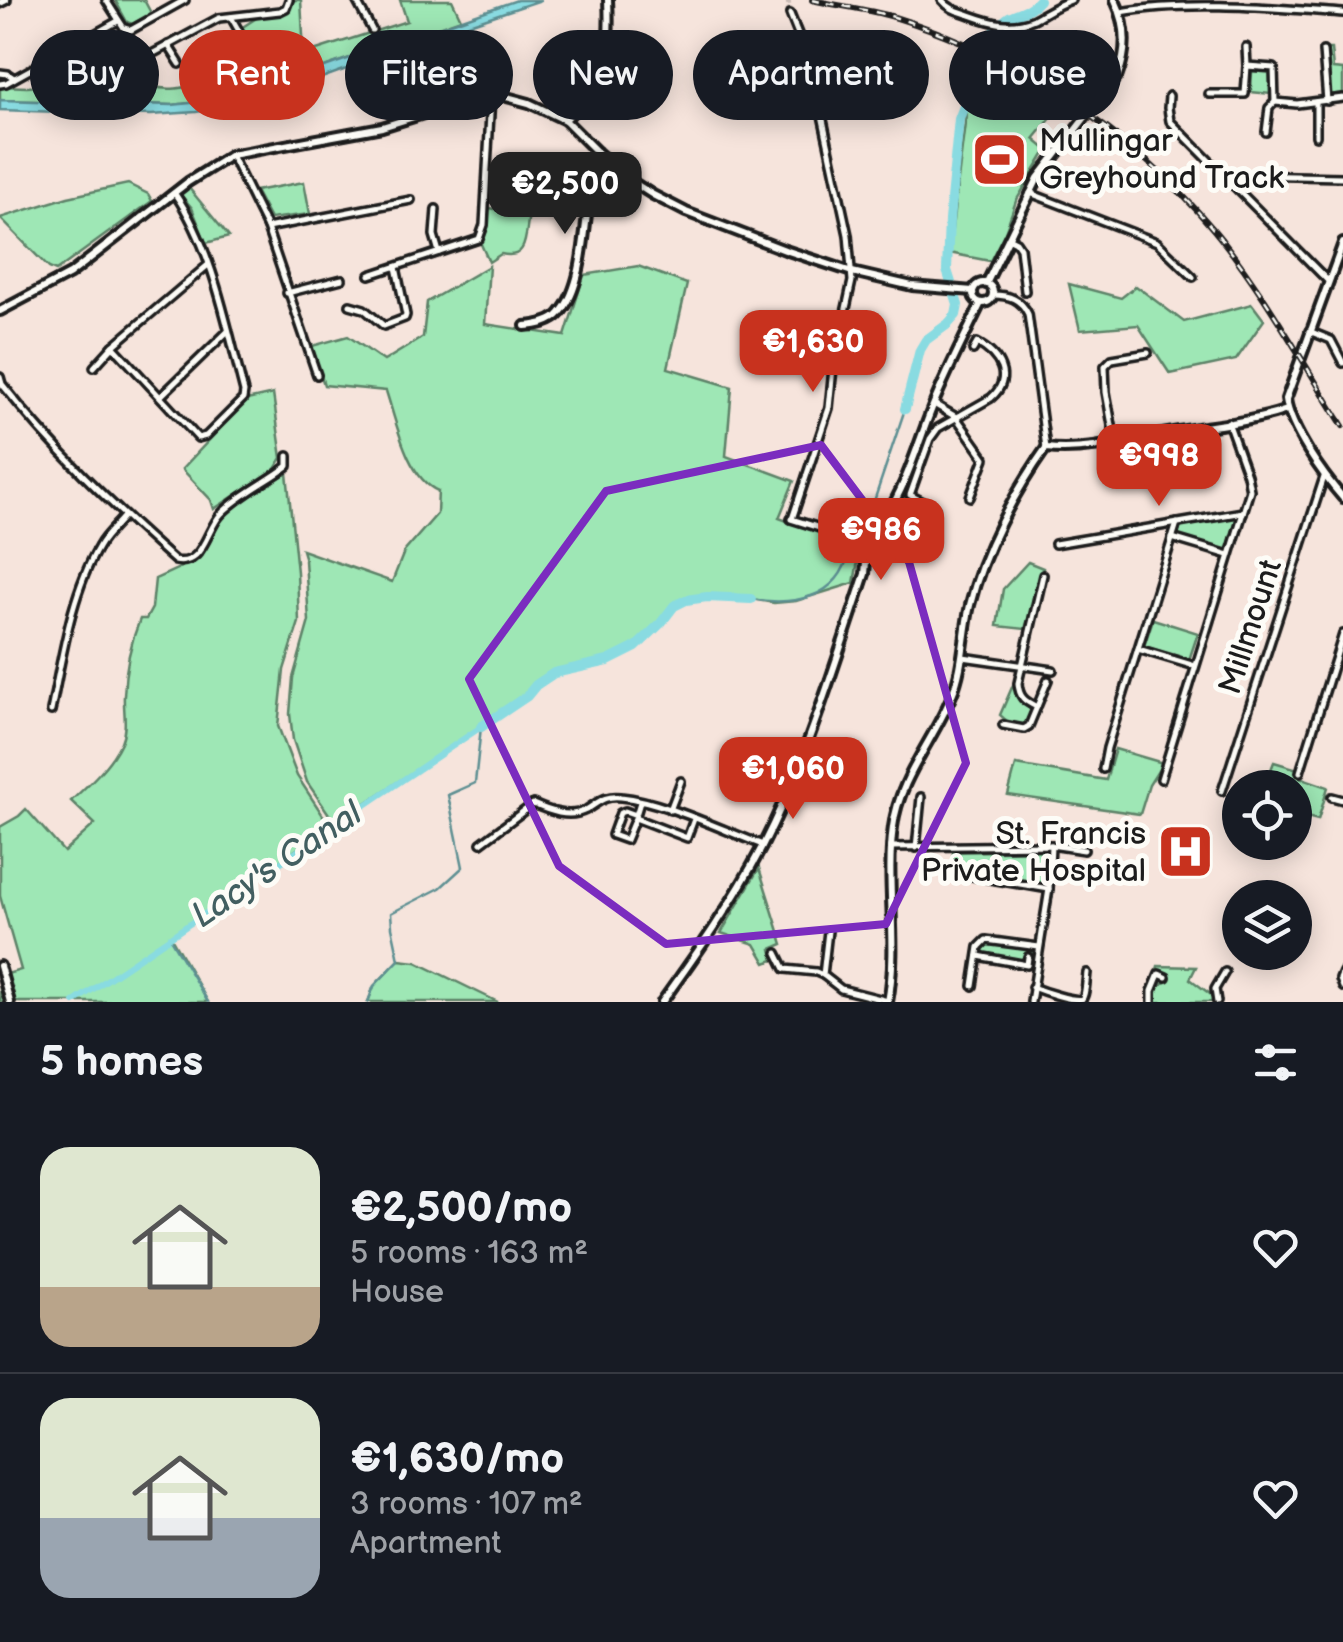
<!DOCTYPE html>
<html lang="en">
<head>
<meta charset="utf-8">
<style>
  :root { --surface:#171b24; --page:#20242c; --text:#f1f3f6; --muted:#9ea1a6; --line:#363941; --accent:#c8321e }
  body { margin:0; font-family:"Balsamiq Sans",sans-serif; background:var(--page); color:var(--text); height:100vh; display:flex; flex-direction:column; font-size:38px; white-space:nowrap }
  * { box-sizing:border-box; margin:0 }
  p { font-size:32px; color:var(--muted) }
  .icon { flex:none; width:55px; height:55px; fill:none; stroke:currentColor; stroke-width:2; stroke-linecap:round; stroke-linejoin:round }
  .map { position:relative; height:1002px; overflow:hidden }
  .panel { display:flex; flex-direction:column; background:var(--surface); flex:1 }
  .panel>* { flex:none }
  .top-card { position:absolute; left:30px; top:30px; width:1285px; height:90px; display:flex; gap:20px }
  .buttons { position:absolute; left:1222px; top:770px; display:grid; gap:20px }
  .buttons a { display:grid; place-items:center; width:90px; height:90px; border-radius:50%; background:var(--surface); box-shadow:0 5px 25px #0003; font-size:50px }
  .price { position:absolute; translate:-50% -85px; padding:0 22px; border-radius:20px; background:var(--accent); color:#fff; font-size:32px; line-height:65px; filter:drop-shadow(0 2px 5px #0008) }
  .price::after { content:''; position:absolute; left:50%; top:60px; width:30px; height:22px; margin-left:-15px; background:inherit; clip-path:polygon(0 0,100% 0,50% 100%) }
  .price.current { background:#222; color:#fff }
  ul { padding:0; list-style:none }
  li { display:flex; align-items:center; gap:30px; height:250px; padding:0 40px }
  li+li { border-top:2px solid var(--line) }
  li span { display:grid; place-items:center; flex:none; width:280px; height:200px; border-radius:30px; color:#555 }
  li>.icon { margin-inline-start:auto }
  span .icon { width:120px; height:120px; fill:#fffc; stroke-width:1 }
  li b { font-size:42px }
  h2 { display:flex; justify-content:space-between; align-items:center; height:120px; padding:0 40px; font-size:42px }
  .pill { padding:0 35px; border-radius:45px; background:var(--surface); box-shadow:0 5px 25px #0003; font-size:35px; line-height:90px }
  .pill.current { background:var(--accent); color:#fff }
  .map>svg:first-child { display:block }
</style>
</head>
<body>
<div class="map">
<svg width="1343" height="1002" viewBox="0 0 1343 1002">
  <rect width="100%" height="100%" fill="#f6e4dc"/>
  <filter id="ink" filterUnits="userSpaceOnUse"><feTurbulence type="fractalNoise" baseFrequency=".01" numOctaves="2"/><feDisplacementMap in="SourceGraphic" scale="20" xChannelSelector="R" yChannelSelector="G"/><feConvolveMatrix kernelMatrix="1 2 1 2 8 2 1 2 1" color-interpolation-filters="sRGB"/></filter>
  <g filter="url(#ink)">
    <g fill="#9ee7b5" stroke="#5d8268" stroke-width="2.5">
      <path d="M115 0H144L151 13 132 24 127 22Z"/>
      <path d="M294 0H301L304 54 407 21 400 0H452L461 19 290 79 207 101 172 105 0 100V86L27 87 65 84 122 52C128 60 133 72 140 79 163 99 201 83 226 76L224 69 256 50 241 28 258 17 284 13Z"/>
      <path d="M1327 49H1331L1333 69 1343 70V93L1330 95Z"/>
      <path d="M1254 69 1269 71 1272 78 1271 94 1251 92 1252 71Z"/>
      <path d="M985 71 1056 112 1034 139 1047 150 1016 201 1005 232 990 261 949 253 967 107 977 96Z"/>
      <path d="M304 182 310 214 270 219 255 191Z"/>
      <path d="M128 184 148 194 152 201 56 271 49 268 0 218 68 197Z"/>
      <path d="M189 188 229 237 206 243 192 208 180 194Z"/>
      <path d="M489 208 529 214C525 234 529 261 501 254L489 262 480 242 487 225Z"/>
      <path d="M489 266 485 324 565 336 584 275 638 266 687 284 668 368 732 387 726 456 794 481 779 518 842 541 849 552 851 551 859 555 854 583 796 601 774 603 751 599 707 597 686 600 674 605 661 623 636 647 608 661 554 673 536 685 527 696 481 727 335 823 307 782 293 740 290 714 293 678 309 621 305 560 302 550 392 582 404 552 437 514 438 491C407 478 396 421 386 391L324 385 312 346 348 336 384 361 423 337 427 302Z"/>
      <path d="M1069 284 1121 298 1136 286 1184 322 1252 304 1264 320 1236 360 1170 374 1138 325 1080 330Z"/>
      <path d="M273 394 282 458 275 469 214 509 211 500 182 469 247 400Z"/>
      <path d="M287 473 297 572 299 622 284 670 278 726 297 776 330 826 171 937 208 1002H0V976L21 970 0 896V827L19 816 26 809 64 852 95 824 71 801C89 784 111 764 121 742 128 727 123 710 124 695 125 669 130 644 140 619H146L152 608 155 579C175 569 194 565 207 546 213 537 216 526 223 519 240 500 266 487 287 473Z"/>
      <path d="M1237 517 1227 550 1178 536 1181 525Z"/>
      <path d="M1028 562 1043 568 1025 629 997 626 1003 589Z"/>
      <path d="M1153 619 1198 633 1189 660 1144 646Z"/>
      <path d="M1013 685 1019 700 1032 711 1027 725 1008 722 1000 715Z"/>
      <path d="M1115 749 1163 763 1149 785 1140 814 1008 795 1016 765 1106 780Z"/>
      <path d="M1274 762 1298 769 1296 776 1328 787 1318 820 1295 814V788L1264 787Z"/>
      <path d="M1042 850 1046 856 1045 884 1039 890 952 876 953 852Z"/>
      <path d="M759 868 783 944 771 949 774 960 766 963 755 944 721 933Z"/>
      <path d="M990 942 1033 949V956L1025 955 1020 961 984 955 981 948Z"/>
      <path d="M399 960 416 962 498 1002H368L374 986Z"/>
      <path d="M1158 966 1196 967 1190 979 1214 997 1215 1002H1156L1157 986 1168 981 1170 974 1157 970Z"/>
    </g>
    <path fill="#89dbe1" stroke="#5d8f92" stroke-width="2.5" d="M517 0H541L406 45 397 51 280 93 237 105 196 112 151 115 0 110V100L172 105 209 101 290 79Z"/>
    <g fill="none" stroke-linecap="round" stroke-linejoin="round">
      <g stroke="#5d8f92" stroke-width="2.5">
        <path d="M862 523 867 522 905 409"/>
        <path d="M751 599C793 606 839 599 849 552"/>
        <path d="M169 937 208 1002"/>
        <path d="M368 1002 374 986 399 960 392 927 391 913 440 888 463 867 448 795 475 783 481 727"/>
      </g>
      <path stroke="#89dbe1" stroke-width="6" d="M74 1002 481 727"/>
      <g stroke="#89dbe1" stroke-width="10">
        <path d="M991 36C997 30 1002 21 1009 17 1021 11 1030 11 1039 0"/>
        <path d="M905 409 920 350 926 340 948 324 956 315 958 305 947 270 949 220 959 119 975 78 976 66"/>
        <path d="M481 727 527 696 536 685 554 673 608 661 636 647 661 623 674 606 686 600 707 597 751 599"/>
      </g>
      <path stroke="#cabcb6" stroke-width="5" stroke-dasharray="5 2.5" stroke-linecap="butt" d="M788 0 790 14"/>
      <defs>
        <g id="minor">
          <path d="M106 0 124 28 131 30 185 0"/>
          <path d="M356 0 372 30"/>
          <path d="M942 0C950 10 959 11 970 15 992 23 1012 29 1034 19 1047 12 1057 5 1071 0"/>
          <path d="M1121 12C1189 0 1273 8 1343 13"/>
          <path d="M790 14 812 69 848 235 852 281 833 368 829 408 792 519"/>
          <path d="M231 17 251 52"/>
          <path d="M168 45 180 64"/>
          <path d="M1246 47 1247 66"/>
          <path d="M1323 51 1327 101"/>
          <path d="M150 55 219 18 280 11 286 8 289 0"/>
          <path d="M0 73 8 74 14 78"/>
          <path d="M0 84 6 83 118 21"/>
          <path d="M1209 94H1245L1247 66 1274 68 1275 102 1297 104 1343 98"/>
          <path d="M1169 96 1168 108 1170 121 1328 281"/>
          <path d="M1316 102V136"/>
          <path d="M1266 132 1269 108 1275 102"/>
          <path d="M231 155 267 228 317 375"/>
          <path d="M1232 185 1244 175 1343 177"/>
          <path d="M1030 193 1157 242 1193 277"/>
          <path d="M175 194C213 249 227 327 244 392L243 399 206 436 198 438 113 346 208 265"/>
          <path d="M436 209 434 235 439 252"/>
          <path d="M267 228 411 200"/>
          <path d="M1010 239 1016 242 1020 248 1025 291"/>
          <path d="M370 275 479 239 484 225 491 95"/>
          <path d="M287 293 342 279"/>
          <path d="M993 295C1009 295 1021 299 1028 314L1046 448"/>
          <path d="M350 305 364 309 384 326 405 318 406 315 396 267"/>
          <path d="M1309 331 1331 340 1343 363"/>
          <path d="M94 367 113 346"/>
          <path d="M0 377 2 384C53 449 113 506 175 561 203 567 206 530 221 514 239 495 267 482 288 466V456"/>
          <path d="M162 395 228 331"/>
          <path d="M934 404 956 417 985 458 970 497"/>
          <path d="M1115 442 1106 392 1105 366 1112 359 1148 353"/>
          <path d="M935 508 910 495 930 439 938 428 991 398C1014 378 999 355 977 343L973 350"/>
          <path d="M791 519 858 540"/>
          <path d="M1172 538 1229 555"/>
          <path d="M1055 544 1243 512"/>
          <path d="M1138 649 1195 666"/>
          <path d="M963 657 1053 670"/>
          <path d="M1037 707C1024 701 1019 697 1018 683L1043 575"/>
          <path d="M51 711C62 658 71 593 99 546 105 535 116 526 124 516"/>
          <path d="M1003 725 1024 729 1029 726 1048 680"/>
          <path d="M1103 769 1107 748 1177 523"/>
          <path d="M1300 772 1343 634"/>
          <path d="M1161 779 1250 490 1247 475 1228 422"/>
          <path d="M1222 791 1324 477"/>
          <path d="M1332 797 1343 800"/>
          <path d="M640 802 636 815 625 811 620 813 612 835 626 840 635 818 687 838 694 819"/>
          <path d="M670 810 681 781"/>
          <path d="M481 843 533 804C549 811 569 819 586 810 599 802 605 795 621 797 663 801 722 830 763 845"/>
          <path d="M1051 845 1084 850"/>
          <path d="M891 847 1051 845 1049 889 1031 1002"/>
          <path d="M916 848 921 797"/>
          <path d="M955 873 1049 889"/>
          <path d="M777 953 785 969 816 972 823 975 841 989 888 1001"/>
          <path d="M978 956 1027 965 1028 957"/>
          <path d="M1343 972 1340 979 1343 987"/>
          <path d="M823 975 828 931"/>
          <path d="M973 986 979 947 986 940 1039 947"/>
          <path d="M1032 987C1042 991 1074 1002 1082 999 1086 995 1086 979 1087 973"/>
          <path d="M1152 1002V991L1159 974 1166 977"/>
          <path d="M1217 1002 1215 989 1225 972"/>
        </g>
        <g id="tertiary">
          <path d="M565 120C605 80 611 55 608 0"/>
          <path d="M1343 243 1286 399C1290 429 1323 475 1343 498"/>
          <circle cx="983" cy="293" r="10"/>
          <path d="M986 284 1038 178 1118 75C1128 49 1127 25 1115 0"/>
          <path d="M0 311 70 274 188 182 231 155 382 127 484 95 503 96 529 103 565 120 597 152 634 183 653 195 686 212 785 250 852 272 912 286 973 291"/>
          <path d="M525 326C537 325 552 323 560 313 590 279 583 196 597 152"/>
          <circle cx="867" cy="542" r="9"/>
          <path d="M872 534C902 503 916 448 932 408 946 373 964 338 981 303"/>
          <path d="M662 1002C698 952 733 902 762 847 806 761 834 666 865 574L867 551"/>
          <path d="M888 1002C899 943 885 884 893 827 899 778 934 740 952 695 964 666 963 635 970 605 983 551 1014 493 1046 448 1089 453 1136 438 1179 431 1215 425 1253 422 1287 410"/>
        </g>
        <g id="secondary">
          <path d="M0 3 6 0"/>
          <path d="M0 966 10 1002"/>
        </g>
      </defs>
      <use href="#minor" stroke="#1c1c1c" stroke-width="12"/>
      <use href="#tertiary" stroke="#1c1c1c" stroke-width="14"/>
      <use href="#secondary" stroke="#1c1c1c" stroke-width="14"/>
      <use href="#minor" stroke="#fdfcf7" stroke-width="5"/>
      <use href="#tertiary" stroke="#fdfcf7" stroke-width="6"/>
      <use href="#secondary" stroke="#fdfcf7" stroke-width="6"/>
      <defs>
        <path id="rail" d="M812 0C839 6 867 9 894 17 1014 54 1132 132 1213 229 1263 289 1301 360 1343 426"/>
      </defs>
      <use href="#rail" stroke="#1c1c1c" stroke-width="6"/>
      <use href="#rail" stroke="#fdfcf7" stroke-width="2.5" stroke-dasharray="8" stroke-linecap="butt"/>
    </g>
  </g>
  <path fill="none" stroke="#7b2cbf" stroke-width="8" stroke-linejoin="round" d="M821 445 909 562 966 763 886 924 666 944 559 866 469 679 606 491Z"/>
  <defs>
    <symbol id="stadium-square" viewBox="-11 -11 22 22"><rect x="-9" y="-9" width="18" height="18" rx="4" fill="#c8321e" stroke="#fdfcf7"/><path d="M0-5a6.5 5 0 1 0 0 10a6.5 5 0 1 0 0-10ZM-3.5-1.8h7v3.6h-7Z" fill="#fff"/></symbol>
    <symbol id="hospital-square" viewBox="-11 -11 22 22"><rect x="-9" y="-9" width="18" height="18" rx="4" fill="#c8321e" stroke="#fdfcf7"/><path d="M-5-5h3v3.5h4V-5h3V5h-3V1.5h-4V5h-3Z" fill="#fff"/></symbol>
  </defs>
  <g fill-rule="evenodd">
    <use href="#stadium-square" x="968" y="128" width="63" height="63"/>
    <use href="#hospital-square" x="1154" y="820" width="63" height="63"/>
  </g>
  <g text-anchor="middle" dominant-baseline="central" stroke-width="10" stroke-linejoin="round" paint-order="stroke">
    <g font-size="32" fill="#1c1c1c" stroke="#fdfcf7" text-anchor="start">
      <text x="1039" y="141">Mullingar<tspan x="1039" dy="37">Greyhound Track</tspan></text>
      <text x="1146" y="834" text-anchor="end">St. Francis<tspan x="1146" dy="37">Private Hospital</tspan></text>
    </g>
    <g font-size="32" fill="#1c1c1c" stroke="#fdfcf7">
      <text transform="translate(1251 627) rotate(-72)">Millmount</text>
    </g>
    <g font-size="35" font-style="italic" fill="#425f61" stroke="#fdfcf7">
      <text transform="translate(277 865) rotate(-34)">Lacy's Canal</text>
    </g>
  </g>
</svg>
<div class="buttons">
<a><svg class="icon" aria-label="locate" viewBox="0 0 24 24"><circle cx="12" cy="12" r="6"/><path d="M12 2v4M12 18v4M2 12h4M18 12h4"/></svg></a>
<a><svg class="icon" aria-label="layers" viewBox="0 0 24 24"><path d="M12 4l9 5-9 5-9-5zM3 14l9 5 9-5"/></svg></a>
</div>
<b class="price current" style="left:565px;top:237px">€2,500</b>
<b class="price" style="left:813px;top:395px">€1,630</b>
<b class="price" style="left:1159px;top:509px">€998</b>
<b class="price" style="left:881px;top:583px">€986</b>
<b class="price" style="left:793px;top:822px">€1,060</b>
<div class="top-card">
<a class="pill">Buy</a>
<a class="pill current">Rent</a>
<a class="pill">Filters</a>
<a class="pill">New</a>
<a class="pill">Apartment</a>
<a class="pill">House</a>
</div>
</div>
<section class="panel">
<h2>5 homes<svg class="icon" aria-label="filters" viewBox="0 0 24 24"><path d="M4 7h16M4 17h16"/><circle cx="9" cy="7" r="2"/><circle cx="15" cy="17" r="2"/></svg></h2>
<ul>
<li><span style="background:linear-gradient(#dfe7d0 70%,#b9a48a 0)"><svg class="icon" aria-label="home" viewBox="0 0 24 24"><path d="M3 11l9-7 9 7M6 9v11h12V9"/></svg></span><div><b>€2,500/mo</b><p>5 rooms · 163 m²</p><p>House</p></div><svg class="icon" aria-label="heart" viewBox="0 0 24 24"><path d="M12 20l-8-8c-3-5 5-10 8-4 3-6 11-1 8 4z"/></svg></li>
<li><span style="background:linear-gradient(#dfe7d0 60%,#9aa5b1 0)"><svg class="icon" aria-label="home" viewBox="0 0 24 24"><path d="M3 11l9-7 9 7M6 9v11h12V9"/></svg></span><div><b>€1,630/mo</b><p>3 rooms · 107 m²</p><p>Apartment</p></div><svg class="icon" aria-label="heart" viewBox="0 0 24 24"><path d="M12 20l-8-8c-3-5 5-10 8-4 3-6 11-1 8 4z"/></svg></li>
</ul>
</section>
</body>
</html>
